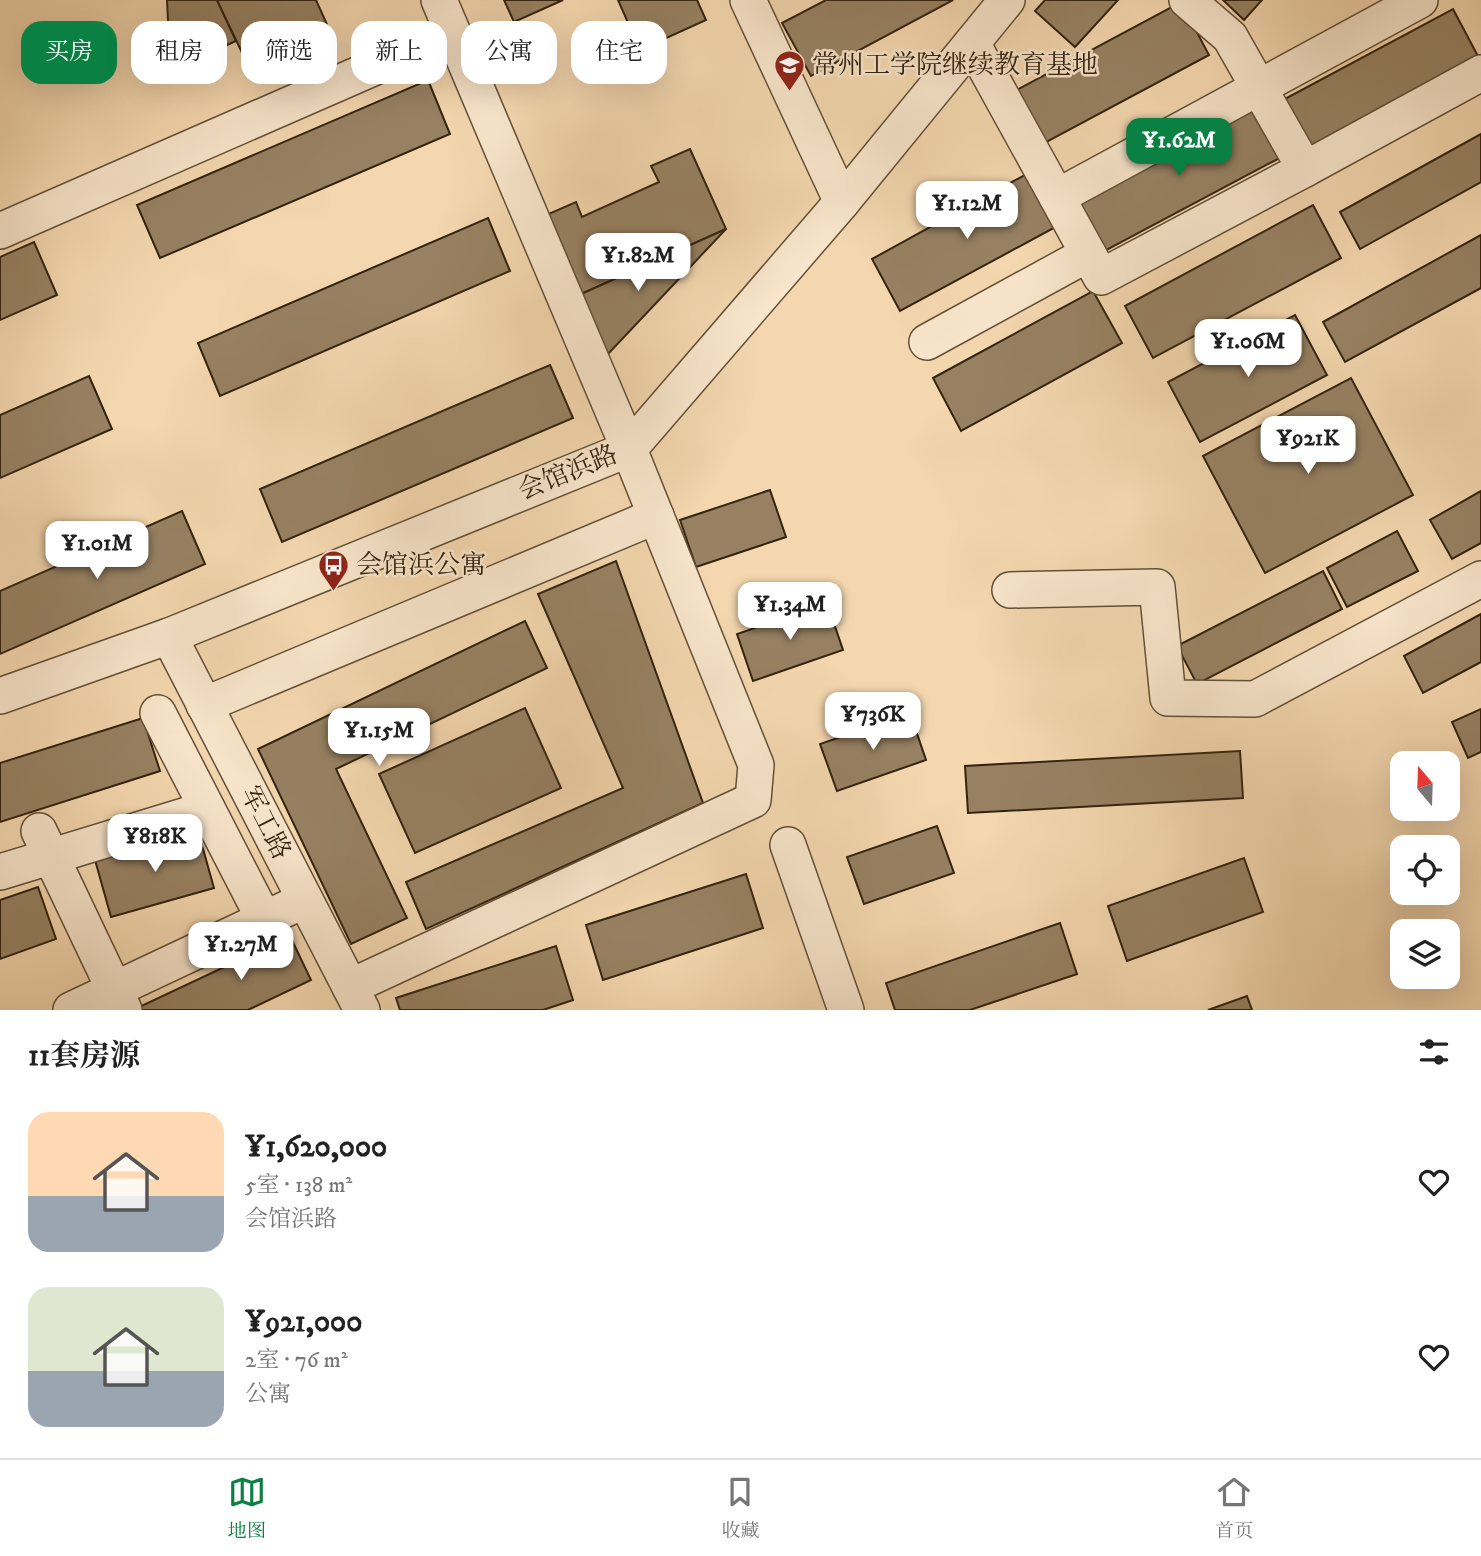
<!DOCTYPE html>
<html lang="zh">
<head>
<meta charset="utf-8">
<style>
  :root { --surface:#fff; --page:#f2f2f2; --text:#222; --muted:#767676; --line:#e0e0e0; --accent:#0b8043 }
  body { margin:0; font-family:"IM FELL DW Pica","Noto Serif SC",serif; background:var(--page); color:var(--text); height:100vh; display:flex; flex-direction:column; font-size:26px; white-space:nowrap }
  * { box-sizing:border-box; margin:0 }
  p { font-size:23px; color:var(--muted) }
  .icon { flex:none; width:38px; height:38px; fill:none; stroke:currentColor; stroke-width:2; stroke-linecap:round; stroke-linejoin:round }
  .map { position:relative; height:1010px; overflow:hidden }
  .drawer { display:flex; flex-direction:column; background:var(--surface); flex:1 }
  .drawer>* { flex:none }
  .top-card { position:absolute; left:21px; top:21px; width:700px; height:63px; display:flex; gap:14px }
  .needle { width:46px; rotate:341deg }
  .tools { position:absolute; left:1390px; top:751px; display:grid; gap:14px }
  .tools a { display:grid; place-items:center; width:70px; height:70px; border-radius:14px; background:var(--surface); box-shadow:0 7px 28px #0002; font-size:35px }
  .price { position:absolute; translate:-50% -60px; padding:0 16px; border-radius:14px; background:#fff; color:#222; font-size:23px; line-height:46px; filter:drop-shadow(0 2px 4px #0008) }
  .price::after { content:''; position:absolute; left:50%; top:42px; width:21px; height:16px; margin-left:-10px; background:inherit; clip-path:polygon(0 0,100% 0,50% 100%) }
  .price.selected { background:var(--accent); color:#fff }
  ul { padding:0; list-style:none }
  li { display:flex; align-items:center; gap:21px; height:175px; padding:0 28px }
  li span { display:grid; place-items:center; flex:none; width:196px; height:140px; border-radius:21px; color:#555 }
  li>.icon { margin-inline-start:auto }
  span .icon { width:84px; height:84px; fill:#fffc; stroke-width:1 }
  li b { font-size:30px }
  h2 { display:flex; justify-content:space-between; align-items:center; height:84px; padding:0 28px; font-size:30px }
  .chip { padding:0 24px; border-radius:21px; background:var(--surface); box-shadow:0 7px 28px #0002; font-size:24px; line-height:63px }
  .chip.selected { background:var(--accent); color:#fff }
  .tabs { display:flex; justify-content:space-around; align-items:center; height:98px; border-top:2px solid var(--line); background:var(--surface); font-size:19px; color:var(--muted) }
  .tabs a { display:grid; justify-items:center; gap:4px }
  .tabs .selected { color:var(--accent) }
  .map>svg:first-child { display:block }
</style>
</head>
<body>
<div class="map">
<svg width="1481" height="1010" viewBox="0 0 1481 1010">
  <rect width="100%" height="100%" fill="#f4d7af"/>
  <filter id="stains"><feTurbulence type="fractalNoise" baseFrequency=".00286" numOctaves="4"/><feColorMatrix values="0 0 0 0 .2 0 0 0 0 .09 0 0 0 0 .02 0 0 0 .5 -.17"/></filter>
  <radialGradient id="worn" r=".72"><stop offset=".6" stop-color="#630" stop-opacity="0"/><stop offset="1" stop-color="#630" stop-opacity=".3"/></radialGradient>
  <g fill="#978162" stroke="#33230f" stroke-width="2">
    <path d="M167 0H217L236 41 216 50 197 49 178 37 168 21Z"/>
    <path d="M217 0H316L334 40 254 78Z"/>
    <path d="M504 0H563L514 22Z"/>
    <path d="M618 0H697L706 20 640 50Z"/>
    <path d="M826 0H953L811 76 782 23Z"/>
    <path d="M1045 0H1118L1075 47 1035 11Z"/>
    <path d="M1223 0H1262L1244 20Z"/>
    <path d="M1181 2 1209 55 1039 146 1011 93Z"/>
    <path d="M1453 9 1481 62 1311 152 1283 100Z"/>
    <path d="M428 80 450 134 160 258 137 205Z"/>
    <path d="M1259 101 1287 154 1099 254 1071 202Z"/>
    <path d="M1481 134V182L1360 249 1340 212Z"/>
    <path d="M690 149 726 229 579 295 544 216 576 202 582 217 659 182 651 166Z"/>
    <path d="M1032 171 1061 224 900 311 872 259Z"/>
    <path d="M1313 205 1341 258 1153 358 1125 306Z"/>
    <path d="M488 218 510 271 220 396 198 343Z"/>
    <path d="M726 229 608 354 579 295Z"/>
    <path d="M1481 235V288L1345 362 1323 322Z"/>
    <path d="M34 242 57 295 0 320V257Z"/>
    <path d="M1093 291 1122 343 961 431 933 378Z"/>
    <path d="M1295 315 1327 375 1200 442 1168 382Z"/>
    <path d="M550 365 573 418 282 542 260 489Z"/>
    <path d="M89 376 112 429 0 478V415Z"/>
    <path d="M1351 378 1413 495 1265 573 1203 456Z"/>
    <path d="M770 490 786 537 696 567 680 520Z"/>
    <path d="M1481 491V543L1452 559 1430 520Z"/>
    <path d="M182 511 205 564 0 654V591Z"/>
    <path d="M1397 531 1418 571 1347 607 1327 568Z"/>
    <path d="M616 561 703 803 426 929 406 882 623 788 538 594Z"/>
    <path d="M1323 571 1342 609 1197 684 1177 646Z"/>
    <path d="M827 603 843 650 753 681 737 634Z"/>
    <path d="M1481 614V662L1423 693 1404 656Z"/>
    <path d="M525 621 547 668 336 769 407 918 351 944 258 749Z"/>
    <path d="M525 708 561 788 415 853 379 774Z"/>
    <path d="M1481 709V752L1468 758 1452 722Z"/>
    <path d="M910 713 926 760 837 791 820 744Z"/>
    <path d="M143 718 160 771 0 822V763Z"/>
    <path d="M1240 751 1243 798 968 813 965 766Z"/>
    <path d="M937 826 954 873 864 904 847 857Z"/>
    <path d="M198 831 214 888 111 917 95 860Z"/>
    <path d="M1244 858 1263 912 1127 961 1108 906Z"/>
    <path d="M746 874 763 928 603 980 586 925Z"/>
    <path d="M38 887 56 939 0 959V900Z"/>
    <path d="M1060 923 1077 974 970 1010H895L886 983Z"/>
    <path d="M290 936 311 980 248 1010H133Z"/>
    <path d="M556 946 573 1000 543 1010H400L396 998Z"/>
    <path d="M1247 996 1252 1010H1208Z"/>
  </g>
  <g fill="none" stroke-linecap="round" stroke-linejoin="round">
    <defs>
      <g id="minor">
        <path d="M748 0 842 202"/>
        <path d="M972 43 1101 277 1305 169 1230 37 1187 0"/>
        <path d="M1305 169 1481 73"/>
        <path d="M1057 197 1420 0"/>
        <path d="M0 231 453 33"/>
        <path d="M927 342 1088 254"/>
        <path d="M1010 590 1157 587 1168 698 1255 699 1481 579"/>
        <path d="M169 636 362 1010"/>
        <path d="M0 696 169 636 629 449 842 202 1007 0"/>
        <path d="M204 705 656 516"/>
        <path d="M158 713 264 919"/>
        <path d="M39 831 124 1010"/>
        <path d="M788 845 846 1010"/>
        <path d="M0 872 207 809"/>
        <path d="M350 987 753 800 756 765 629 449 439 0"/>
        <path d="M71 1010 305 900"/>
      </g>
    </defs>
    <use href="#minor" stroke="#635037" stroke-width="38"/>
    <use href="#minor" stroke="#f8e5cb" stroke-width="35"/>
  </g>
  <defs>
    <symbol id="school-pin" viewBox="-11 -11 22 30"><path d="M0 17L-7.5 6A9.5 9.5 0 1 1 7.5 6Z" fill="#8f2418" stroke="#f8e5cb"/><path d="M0-5L7-2L0 1L-7-2ZM-4 1L0 2.5L4 1V4Q0 6-4 4Z" fill="#fff"/></symbol>
    <symbol id="bus-pin" viewBox="-11 -11 22 30"><path d="M0 17L-7.5 6A9.5 9.5 0 1 1 7.5 6Z" fill="#8f2418" stroke="#f8e5cb"/><path d="M-5-6H5V4H4V6H2V4H-2V6H-4V4H-5ZM-3.5-4V0h7V-4ZM-3.5 1.2v1.5H-2V1.2ZM2 1.2v1.5H3.5V1.2Z" fill="#fff"/></symbol>
  </defs>
  <g fill-rule="evenodd">
    <use href="#school-pin" x="772" y="48" width="35" height="47"/>
    <use href="#bus-pin" x="316" y="548" width="35" height="47"/>
  </g>
  <g text-anchor="middle" dominant-baseline="central" stroke-width="5" stroke-linejoin="round" paint-order="stroke">
    <g font-size="26" fill="#33230f" stroke="#f8e5cb" text-anchor="start">
      <text x="812" y="65">常州工学院继续教育基地</text>
      <text x="356" y="565">会馆浜公寓</text>
    </g>
    <g font-size="26" fill="#33230f" stroke="#f8e5cb">
      <text transform="translate(568 473) rotate(-22)">会馆浜路</text>
      <text transform="translate(265 823) rotate(63)">军工路</text>
    </g>
  </g>
  <rect width="100%" height="100%" filter="url(#stains)"/>
  <rect width="100%" height="100%" fill="url(#worn)"/>
</svg>
<div class="tools">
<a><svg class="needle" viewBox="-14 -14 28 28"><path d="M0-13l5 13h-10z" fill="#e53935"/><path d="M0 13l5-13h-10z" fill="#767676"/></svg></a>
<a><svg class="icon" aria-label="locate" viewBox="0 0 24 24"><circle cx="12" cy="12" r="6"/><path d="M12 2v4M12 18v4M2 12h4M18 12h4"/></svg></a>
<a><svg class="icon" aria-label="layers" viewBox="0 0 24 24"><path d="M12 4l9 5-9 5-9-5zM3 14l9 5 9-5"/></svg></a>
</div>
<b class="price selected" style="left:1179px;top:178px">¥1.62M</b>
<b class="price" style="left:967px;top:241px">¥1.12M</b>
<b class="price" style="left:638px;top:293px">¥1.82M</b>
<b class="price" style="left:1248px;top:379px">¥1.06M</b>
<b class="price" style="left:1308px;top:476px">¥921K</b>
<b class="price" style="left:97px;top:581px">¥1.01M</b>
<b class="price" style="left:790px;top:642px">¥1.34M</b>
<b class="price" style="left:873px;top:752px">¥736K</b>
<b class="price" style="left:379px;top:768px">¥1.15M</b>
<b class="price" style="left:155px;top:874px">¥818K</b>
<b class="price" style="left:241px;top:982px">¥1.27M</b>
<div class="top-card">
<a class="chip selected">买房</a>
<a class="chip">租房</a>
<a class="chip">筛选</a>
<a class="chip">新上</a>
<a class="chip">公寓</a>
<a class="chip">住宅</a>
</div>
</div>
<section class="drawer">
<h2>11套房源<svg class="icon" aria-label="filters" viewBox="0 0 24 24"><path d="M4 7h16M4 17h16"/><circle cx="9" cy="7" r="2"/><circle cx="15" cy="17" r="2"/></svg></h2>
<ul>
<li><span style="background:linear-gradient(#ffd9b3 60%,#9aa5b1 0)"><svg class="icon" aria-label="home" viewBox="0 0 24 24"><path d="M3 11l9-7 9 7M6 9v11h12V9"/></svg></span><div><b>¥1,620,000</b><p>5室 · 138 m²</p><p>会馆浜路</p></div><svg class="icon" aria-label="heart" viewBox="0 0 24 24"><path d="M12 20l-8-8c-3-5 5-10 8-4 3-6 11-1 8 4z"/></svg></li>
<li><span style="background:linear-gradient(#dfe7d0 60%,#9aa5b1 0)"><svg class="icon" aria-label="home" viewBox="0 0 24 24"><path d="M3 11l9-7 9 7M6 9v11h12V9"/></svg></span><div><b>¥921,000</b><p>2室 · 76 m²</p><p>公寓</p></div><svg class="icon" aria-label="heart" viewBox="0 0 24 24"><path d="M12 20l-8-8c-3-5 5-10 8-4 3-6 11-1 8 4z"/></svg></li>
</ul>
</section>
<nav class="tabs">
<a class="selected"><svg class="icon" aria-label="map" viewBox="0 0 24 24"><path d="M3 6l6-2 6 2 6-2v14l-6 2-6-2-6 2zM9 4v14M15 6v14"/></svg>地图</a>
<a><svg class="icon" aria-label="saved" viewBox="0 0 24 24"><path d="M7 4h10v16l-5-4-5 4z"/></svg>收藏</a>
<a><svg class="icon" aria-label="home" viewBox="0 0 24 24"><path d="M3 11l9-7 9 7M6 9v11h12V9"/></svg>首页</a>
</nav>
</body>
</html>
